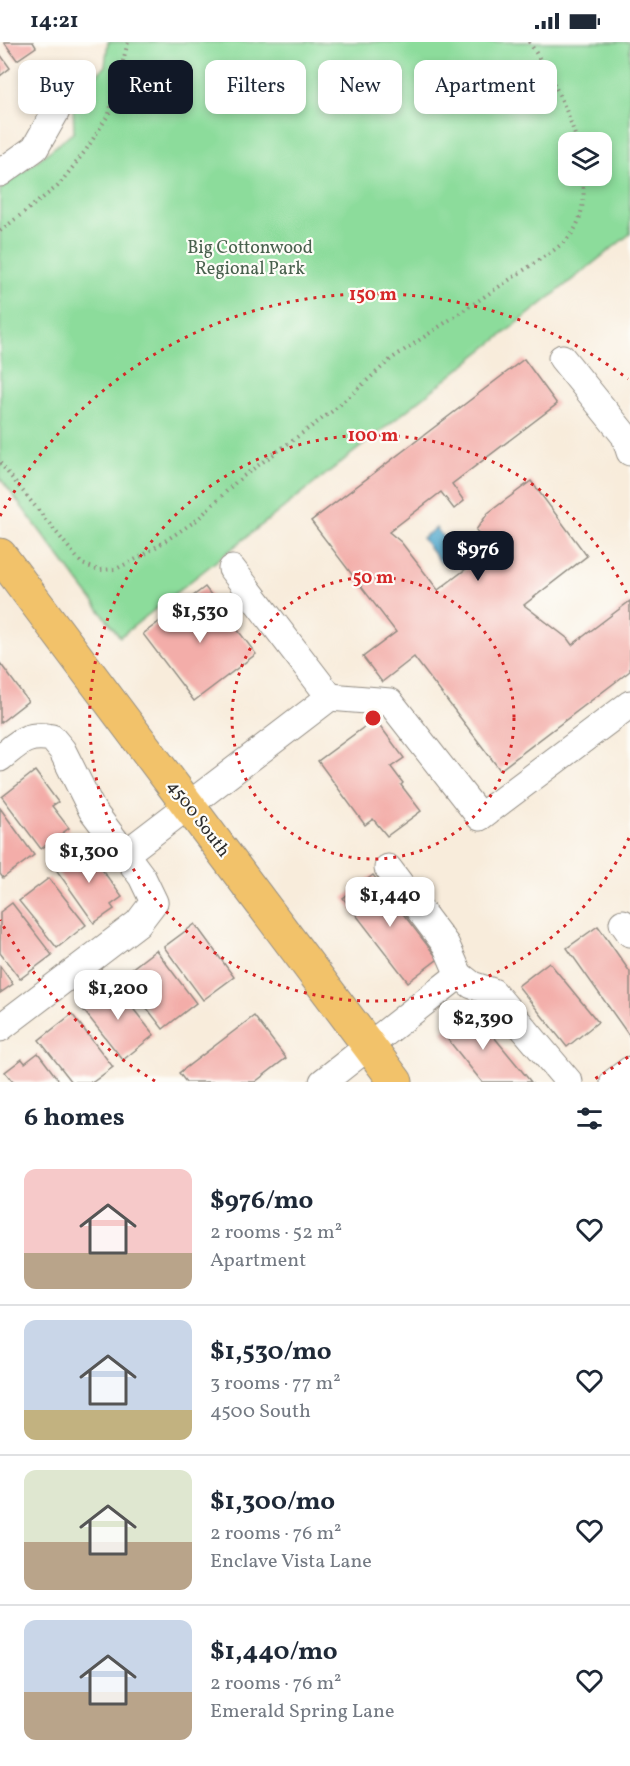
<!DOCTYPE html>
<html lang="en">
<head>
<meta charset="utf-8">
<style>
  :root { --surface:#fff; --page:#f2f2f3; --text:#1f2937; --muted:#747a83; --line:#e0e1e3; --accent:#111827 }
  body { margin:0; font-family:Vollkorn,serif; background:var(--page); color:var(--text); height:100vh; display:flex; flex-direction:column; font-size:22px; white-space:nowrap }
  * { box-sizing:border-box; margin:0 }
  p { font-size:20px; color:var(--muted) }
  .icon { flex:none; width:33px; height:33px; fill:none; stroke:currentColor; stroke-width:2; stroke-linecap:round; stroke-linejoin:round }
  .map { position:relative; height:1040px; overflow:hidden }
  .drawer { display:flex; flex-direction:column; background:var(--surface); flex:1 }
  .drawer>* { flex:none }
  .guide { position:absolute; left:18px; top:18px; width:594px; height:54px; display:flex; gap:12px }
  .fabs { position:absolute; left:558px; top:90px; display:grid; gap:12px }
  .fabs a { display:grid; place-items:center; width:54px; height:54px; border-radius:12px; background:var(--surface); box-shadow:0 3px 9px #0003; font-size:30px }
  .price { position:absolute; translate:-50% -51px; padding:0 14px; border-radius:12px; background:#fff; color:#222; font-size:20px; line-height:39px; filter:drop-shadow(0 2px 3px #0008) }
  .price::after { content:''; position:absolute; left:50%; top:36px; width:18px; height:14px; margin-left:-9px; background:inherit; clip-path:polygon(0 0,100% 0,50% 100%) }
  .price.active { background:var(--accent); color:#fff }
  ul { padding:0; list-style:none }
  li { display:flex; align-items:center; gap:18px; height:150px; padding:0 24px }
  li+li { border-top:2px solid var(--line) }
  li span { display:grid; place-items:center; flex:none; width:168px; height:120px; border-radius:12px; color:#555 }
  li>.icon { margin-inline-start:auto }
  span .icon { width:72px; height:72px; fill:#fffc; stroke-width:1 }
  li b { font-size:26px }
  h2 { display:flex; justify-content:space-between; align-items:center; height:72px; padding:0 24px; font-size:26px }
  .tag { padding:0 21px; border-radius:12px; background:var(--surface); box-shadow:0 3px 9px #0003; font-size:21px; line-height:54px }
  .tag.active { background:var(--accent); color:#fff }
  .status { display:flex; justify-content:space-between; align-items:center; height:42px; padding:0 30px; background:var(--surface); direction:ltr }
  .status svg { height:16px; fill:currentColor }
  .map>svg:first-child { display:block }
</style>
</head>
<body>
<div class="status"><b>14:21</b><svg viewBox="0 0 49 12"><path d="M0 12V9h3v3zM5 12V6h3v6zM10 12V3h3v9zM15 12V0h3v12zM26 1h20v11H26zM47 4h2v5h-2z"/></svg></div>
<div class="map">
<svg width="630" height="1040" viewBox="0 0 630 1040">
  <rect width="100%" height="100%" fill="#fdfcf7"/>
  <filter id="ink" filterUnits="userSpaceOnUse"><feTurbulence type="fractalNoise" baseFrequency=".0167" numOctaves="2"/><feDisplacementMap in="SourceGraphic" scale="12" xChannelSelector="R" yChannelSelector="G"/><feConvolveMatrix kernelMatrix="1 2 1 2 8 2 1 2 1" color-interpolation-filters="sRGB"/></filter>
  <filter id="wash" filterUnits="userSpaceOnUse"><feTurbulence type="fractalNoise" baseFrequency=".008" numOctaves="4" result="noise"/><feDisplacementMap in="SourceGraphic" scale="24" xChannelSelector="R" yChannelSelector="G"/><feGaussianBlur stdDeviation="1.35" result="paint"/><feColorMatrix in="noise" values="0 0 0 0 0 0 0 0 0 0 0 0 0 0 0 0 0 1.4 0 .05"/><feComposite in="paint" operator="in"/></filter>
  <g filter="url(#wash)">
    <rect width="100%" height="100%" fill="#f8ecdb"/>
    <path fill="#8cdc9b" stroke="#5c8463" stroke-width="1.5" fill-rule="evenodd" d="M108 0H630V192L120 595 0 436V148L74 90 73 59 105 24ZM568 100H602V134H568Z"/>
    <path fill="#4ea6cb" stroke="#3c687b" stroke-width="1.5" d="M436 486 455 510 441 521 422 496Z"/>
    <g id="blocks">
      <g fill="#f3ada9">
        <path d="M4 0H33L36 5 17 18Z"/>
        <path d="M0 12 10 26 0 34Z"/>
        <path d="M524 317 557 362 452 442 464 459 454 467 441 450 389 490 401 500 438 548 491 508 476 488 488 471 531 439 587 514 524 563 567 596 572 603 630 559V629L500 728 414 615 382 640 363 615 396 590 311 479Z"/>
        <path d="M205 545 256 612 194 659 143 592Z"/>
        <path d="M0 621 28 659 0 681Z"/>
        <path d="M375 677 404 716 391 725 403 741 401 743 421 769 387 794 373 777 365 783 318 719Z"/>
        <path d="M35 729 58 760 52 764 69 786 41 807 2 755Z"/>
        <path d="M0 766 34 813 3 836 0 832Z"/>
        <path d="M85 804 122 855 111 863 114 867 94 881 55 826Z"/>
        <path d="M373 833 438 917 408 940 343 856Z"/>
        <path d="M49 836 86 883 57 906 19 859Z"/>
        <path d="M12 861 52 913 20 937 0 911V870Z"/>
        <path d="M195 882 234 935 203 958 164 905Z"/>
        <path d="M598 884 630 930V995L567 906Z"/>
        <path d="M156 908 196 961 163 987 122 934Z"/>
        <path d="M549 920 598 980 567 1005 518 944Z"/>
        <path d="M0 924 13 942 0 951Z"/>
        <path d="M112 940 154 993 123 1018 81 965Z"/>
        <path d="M471 967 531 1040H482L442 990Z"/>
        <path d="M72 972 113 1025 93 1040H72L39 998Z"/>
        <path d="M254 974 286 1016 255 1040H186L179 1031Z"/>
        <path d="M38 1011 60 1040H13L5 1030 22 1017 25 1021Z"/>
      </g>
    </g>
  </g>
  <g filter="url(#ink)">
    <use href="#blocks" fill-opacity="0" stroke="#928c83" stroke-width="1.5"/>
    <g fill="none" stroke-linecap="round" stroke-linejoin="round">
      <defs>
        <g id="minor">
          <path d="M0 131 35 106 56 69"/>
          <path d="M562 316 625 394 630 410"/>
          <path d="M232 527 330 655"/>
          <path d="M0 716C19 701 26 691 52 696L62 708 92 768 125 812 330 655 390 660 480 775 630 662"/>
          <path d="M388 826 446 903 459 933"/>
          <path d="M623 881 630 891"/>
          <path d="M0 986 138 881 154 860 142 835 125 812"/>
          <path d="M323 1040 459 933 472 943 493 950 569 1040"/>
          <path d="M614 1040 630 1028"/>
        </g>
        <path id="major" d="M0 513 396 1040"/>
      </defs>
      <use href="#minor" stroke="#928c83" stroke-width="29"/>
      <use href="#major" stroke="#928c83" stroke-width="35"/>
      <g stroke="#928c83" stroke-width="4" stroke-dasharray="1.5 4.5" stroke-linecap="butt">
        <path d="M529 0C550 32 567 64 577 100"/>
        <path d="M0 189 58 144 86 108 109 72 128 0"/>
        <path d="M0 421 82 522 99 528 116 527 142 514 197 478 238 438 334 368 391 317 554 208C559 204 565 200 569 195 583 180 585 153 583 134"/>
      </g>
      <use href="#minor" stroke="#fff" stroke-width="27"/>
      <use href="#major" stroke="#f2c26a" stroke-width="33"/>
    </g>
  </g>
  <g fill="none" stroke="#d62828" stroke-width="3" stroke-dasharray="3 6">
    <circle cx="373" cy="676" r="141"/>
    <path d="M629 796A283 283 0 1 1 629 556"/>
    <path d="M628 1015A424 424 0 0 1 591 1039M155 1039A424 424 0 0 1 0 878M0 474A424 424 0 0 1 628 337"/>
  </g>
  <g text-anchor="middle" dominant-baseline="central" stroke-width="4.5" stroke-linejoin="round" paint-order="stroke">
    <g font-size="18" fill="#48604d" stroke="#fdfcf7">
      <text x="250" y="206">Big Cottonwood<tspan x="250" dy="21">Regional Park</tspan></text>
    </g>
    <g font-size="18" fill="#2b2b2b" stroke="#fdfcf7">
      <text transform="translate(198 777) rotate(53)">4500 South</text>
    </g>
  </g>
  <circle cx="373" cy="676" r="9" fill="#d62828" stroke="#fdfcf7" stroke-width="3"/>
  <g font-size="18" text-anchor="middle" font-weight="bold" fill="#d62828" stroke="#fdfcf7" stroke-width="4.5" stroke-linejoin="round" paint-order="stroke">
    <text x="373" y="258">150 m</text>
    <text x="373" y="399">100 m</text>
    <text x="373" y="541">50 m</text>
  </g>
</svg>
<div class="fabs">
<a><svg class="icon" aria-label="layers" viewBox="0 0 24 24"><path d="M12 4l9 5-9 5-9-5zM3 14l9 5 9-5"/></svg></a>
</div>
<b class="price active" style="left:478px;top:540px">$976</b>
<b class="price" style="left:200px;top:602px">$1,530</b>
<b class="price" style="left:89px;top:842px">$1,300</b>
<b class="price" style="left:390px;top:886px">$1,440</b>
<b class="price" style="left:118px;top:979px">$1,200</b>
<b class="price" style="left:483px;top:1009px">$2,390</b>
<div class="guide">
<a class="tag">Buy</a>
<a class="tag active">Rent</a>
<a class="tag">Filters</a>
<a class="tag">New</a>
<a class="tag">Apartment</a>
</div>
</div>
<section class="drawer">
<h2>6 homes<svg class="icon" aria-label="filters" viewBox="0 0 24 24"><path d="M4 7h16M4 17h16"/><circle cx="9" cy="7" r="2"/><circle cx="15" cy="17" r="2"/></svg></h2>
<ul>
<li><span style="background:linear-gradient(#f6c9c9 70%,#b9a48a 0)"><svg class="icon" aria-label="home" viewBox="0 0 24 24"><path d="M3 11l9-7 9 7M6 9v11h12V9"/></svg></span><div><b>$976/mo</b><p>2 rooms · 52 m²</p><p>Apartment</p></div><svg class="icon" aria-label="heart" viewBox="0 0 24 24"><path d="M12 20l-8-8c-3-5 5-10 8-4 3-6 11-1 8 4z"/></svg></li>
<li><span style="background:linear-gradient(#c9d6e8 75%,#c2b280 0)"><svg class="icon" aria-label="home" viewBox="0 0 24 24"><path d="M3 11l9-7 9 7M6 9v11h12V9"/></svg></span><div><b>$1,530/mo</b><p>3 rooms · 77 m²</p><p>4500 South</p></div><svg class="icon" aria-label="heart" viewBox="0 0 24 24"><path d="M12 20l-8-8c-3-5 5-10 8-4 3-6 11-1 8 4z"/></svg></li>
<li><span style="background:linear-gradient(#dfe7d0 60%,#b9a48a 0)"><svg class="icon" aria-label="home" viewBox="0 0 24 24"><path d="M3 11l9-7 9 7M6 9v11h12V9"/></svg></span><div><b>$1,300/mo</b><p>2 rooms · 76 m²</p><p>Enclave Vista Lane</p></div><svg class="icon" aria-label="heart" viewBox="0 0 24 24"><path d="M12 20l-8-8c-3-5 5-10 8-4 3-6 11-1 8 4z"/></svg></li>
<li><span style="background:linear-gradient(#c9d6e8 60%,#b9a48a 0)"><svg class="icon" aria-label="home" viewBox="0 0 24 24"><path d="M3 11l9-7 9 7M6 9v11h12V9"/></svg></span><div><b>$1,440/mo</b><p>2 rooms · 76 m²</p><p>Emerald Spring Lane</p></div><svg class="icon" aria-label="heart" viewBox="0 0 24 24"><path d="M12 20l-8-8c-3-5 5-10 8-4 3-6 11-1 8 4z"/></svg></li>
</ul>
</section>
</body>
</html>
